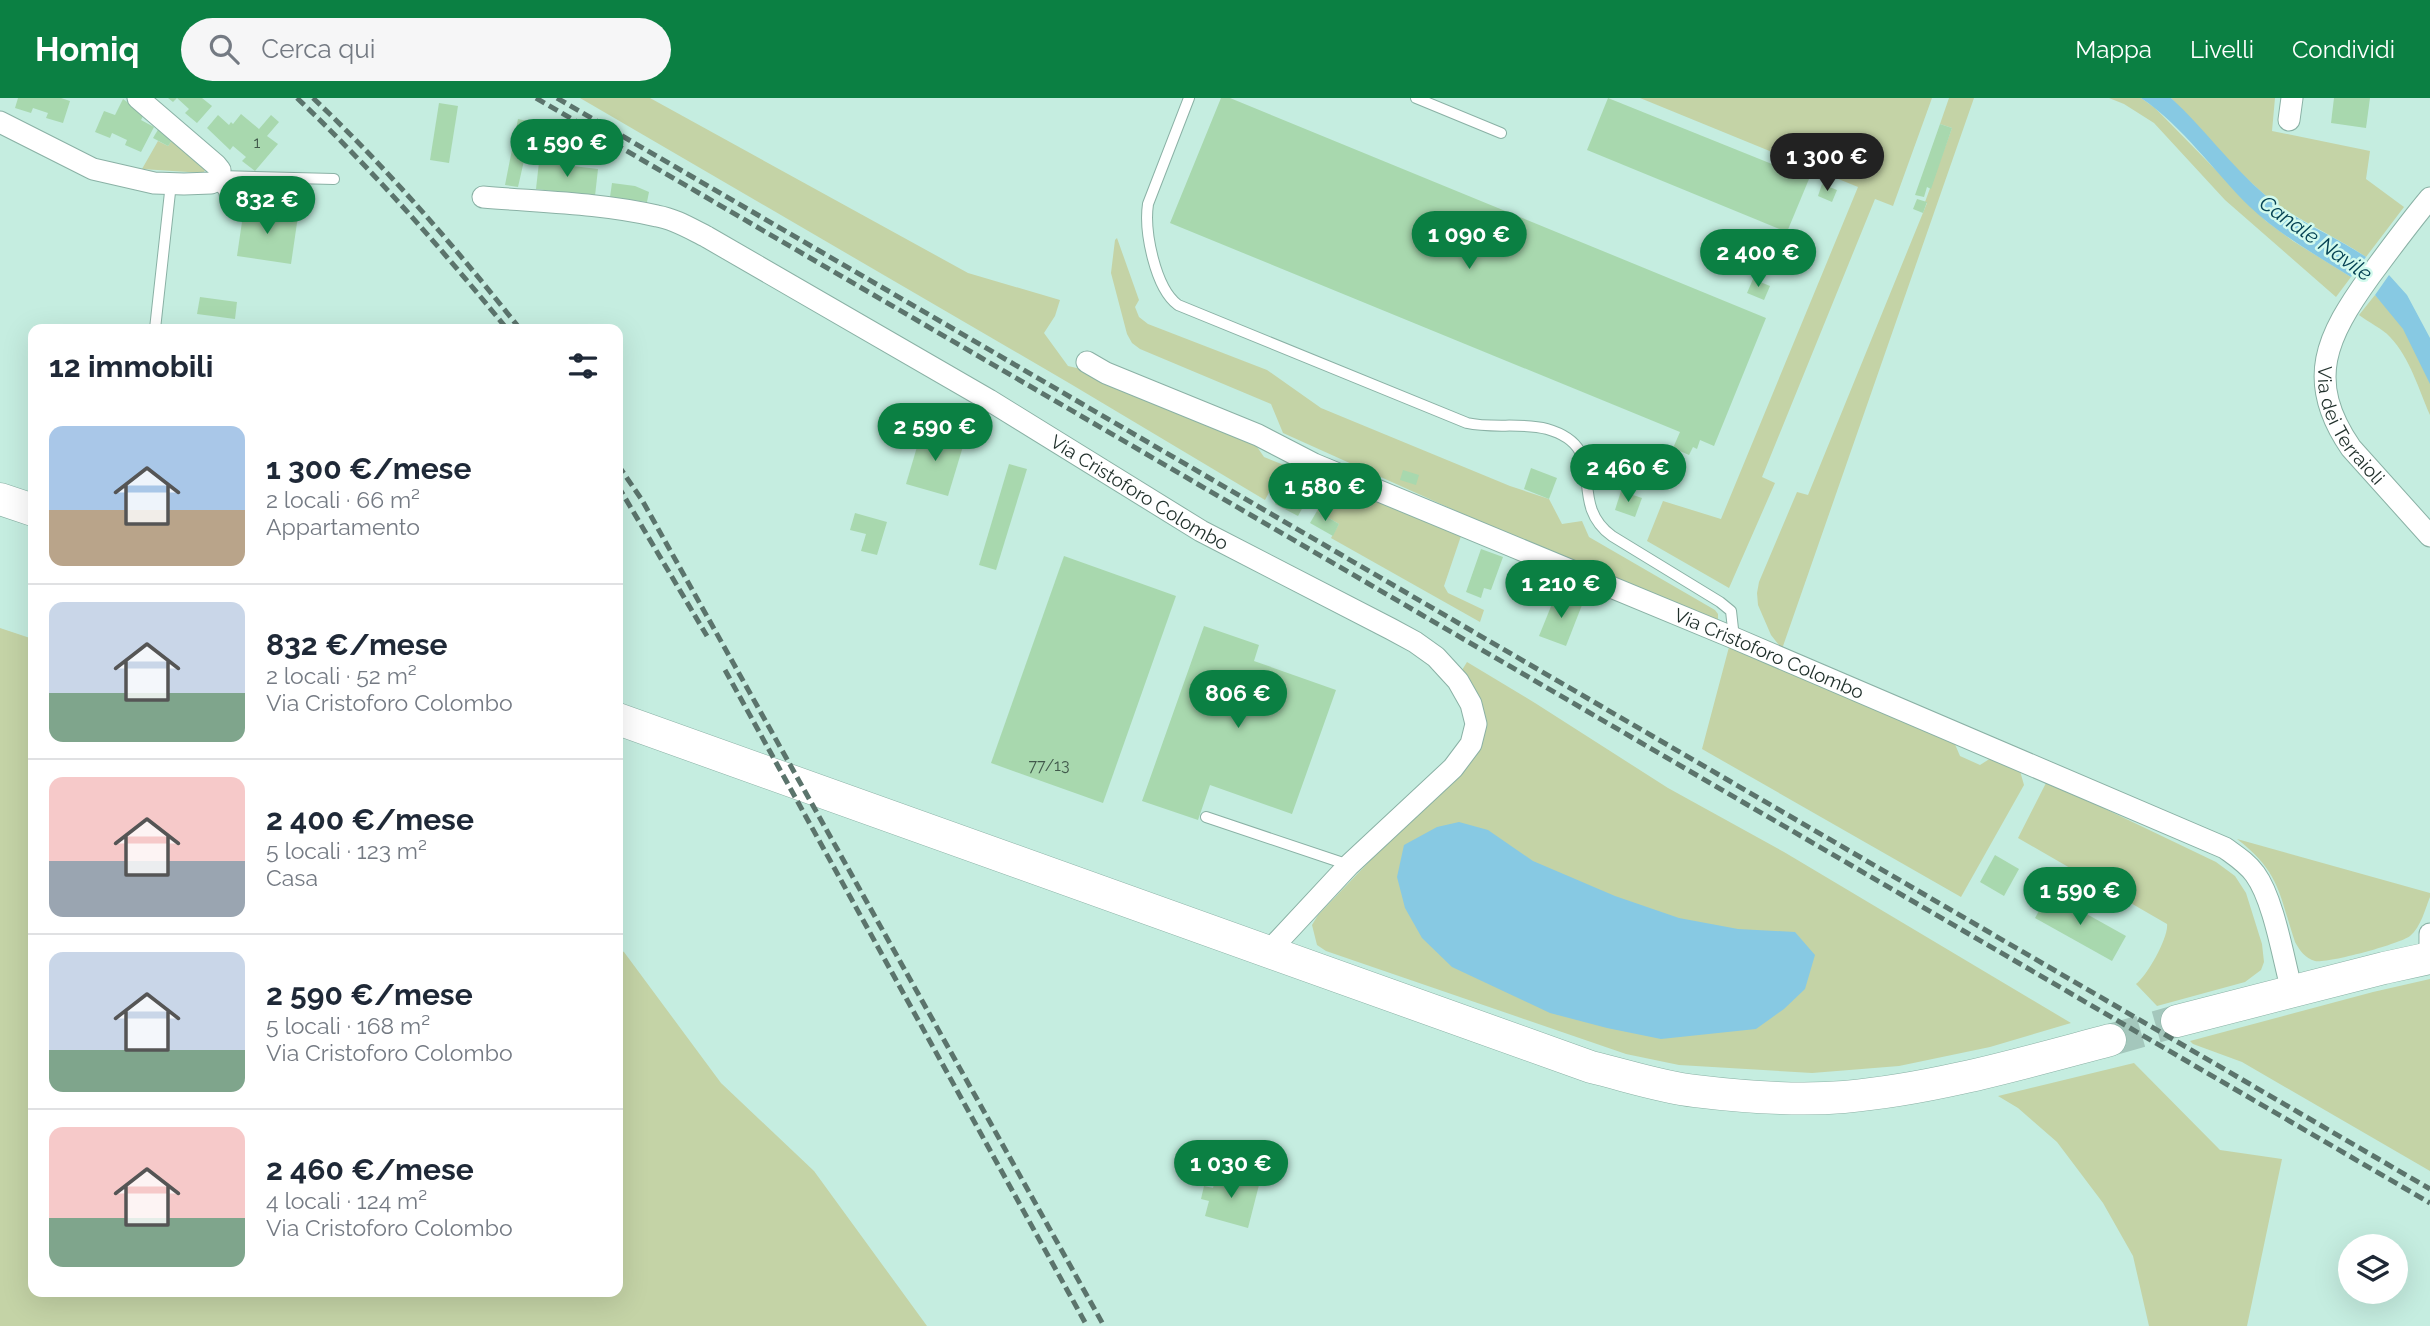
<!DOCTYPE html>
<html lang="it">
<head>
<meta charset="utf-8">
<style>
  :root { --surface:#fff; --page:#f6f6f7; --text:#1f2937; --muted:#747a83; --line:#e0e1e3; --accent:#0b8043 }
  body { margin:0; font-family:Raleway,sans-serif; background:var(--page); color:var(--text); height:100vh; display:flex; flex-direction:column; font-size:26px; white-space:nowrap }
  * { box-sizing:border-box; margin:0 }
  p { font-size:23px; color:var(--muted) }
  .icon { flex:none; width:38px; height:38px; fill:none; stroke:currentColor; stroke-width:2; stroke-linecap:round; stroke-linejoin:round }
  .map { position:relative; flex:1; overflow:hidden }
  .details { position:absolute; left:28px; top:226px; width:595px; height:973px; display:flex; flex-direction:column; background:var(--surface); border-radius:14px; box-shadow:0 7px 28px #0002 }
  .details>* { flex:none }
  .controls { position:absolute; left:2338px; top:1136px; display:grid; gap:14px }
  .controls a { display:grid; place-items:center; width:70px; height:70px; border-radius:50%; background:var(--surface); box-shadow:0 7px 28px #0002; font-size:35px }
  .price { position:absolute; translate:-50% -60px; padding:0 16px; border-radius:24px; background:var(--accent); color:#fff; font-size:23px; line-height:46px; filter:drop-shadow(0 2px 4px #0008) }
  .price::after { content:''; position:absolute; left:50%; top:42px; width:21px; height:16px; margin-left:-10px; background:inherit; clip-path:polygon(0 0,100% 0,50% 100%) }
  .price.on { background:#222; color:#fff }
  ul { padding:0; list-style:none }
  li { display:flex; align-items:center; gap:21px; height:175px; padding:0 21px }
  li+li { border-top:2px solid var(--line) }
  li span { display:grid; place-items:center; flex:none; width:196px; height:140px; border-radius:14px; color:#555 }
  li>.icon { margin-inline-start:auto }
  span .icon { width:84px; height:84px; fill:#fffc; stroke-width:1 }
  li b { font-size:30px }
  h2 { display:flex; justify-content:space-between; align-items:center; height:84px; padding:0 21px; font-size:30px }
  header { display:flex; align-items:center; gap:42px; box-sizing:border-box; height:98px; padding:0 35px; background:var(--accent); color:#fff }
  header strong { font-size:33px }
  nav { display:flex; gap:38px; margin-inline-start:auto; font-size:24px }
  .search { width:490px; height:63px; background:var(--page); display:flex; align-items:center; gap:18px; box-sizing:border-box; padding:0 24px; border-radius:38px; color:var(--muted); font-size:26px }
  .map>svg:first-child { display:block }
</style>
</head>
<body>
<header>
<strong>Homiq</strong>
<div class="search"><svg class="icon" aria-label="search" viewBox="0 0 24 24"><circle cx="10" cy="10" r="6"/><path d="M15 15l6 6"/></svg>Cerca qui</div>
<nav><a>Mappa</a><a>Livelli</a><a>Condividi</a></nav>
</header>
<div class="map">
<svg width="2430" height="1228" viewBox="0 0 2430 1228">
  <rect width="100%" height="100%" fill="#c5ede0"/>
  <g fill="#c4d3a6">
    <path d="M580 0H650L968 175 1060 202 1055 218 1044 235 1068 268 1081 271 1253 343 1264 359 1284 367 1265 402 1069 285Z"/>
    <path d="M1640 0H1932L1893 108 1875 101 1762 379 1775 385 1729 490 1647 443 1663 403 1721 421 1858 89Z"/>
    <path d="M1949 0H1974L1782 551 1771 537 1758 507 1757 495 1759 484 1797 394 1808 397 1927 105 1925 104 1952 30 1940 26Z"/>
    <path d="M2109 0H2141L2155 10 2266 123 2293 143 2351 179 2336 199 2225 102 2154 25 2124 6Z"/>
    <path d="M2171 0H2275L2272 33 2370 53 2366 81 2404 109 2366 159C2333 137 2296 122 2265 97 2231 68 2201 32 2171 0Z"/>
    <path d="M173 41 206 71 203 75 142 71 158 43 168 48Z"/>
    <path d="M1117 140 1139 202 1135 209 1139 219 1148 226 1267 272 1321 310 1510 388 1549 401 1562 426 1582 423 1589 439 1715 512 1718 516V521L1715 523 1505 435 1283 335 1271 306 1140 251 1132 245 1127 236 1111 175 1115 142Z"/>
    <path d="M2375 197C2397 220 2422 252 2430 284 2430 294 2430 307 2430 317 2419 292 2410 260 2390 239 2382 230 2369 225 2359 217Z"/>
    <path d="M1333 386 1461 438 1444 488 1448 495 1484 512 1480 524 1331 440 1339 426 1317 413Z"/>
    <path d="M0 530 33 541V1194H618V851L624 854 721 985 814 1073 927 1228H0Z"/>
    <path d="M1729 549 1954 644 1960 658 1980 667 1991 660 2020 673 2024 687 1961 799 1702 651Z"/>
    <path d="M1467 564 1535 605 1668 690 1784 754 2071 925 1990 949 1899 968 1812 975 1679 967 1626 956 1326 853 1317 847 1312 827 1318 817 1454 675 1475 651 1459 577Z"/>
    <path d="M2047 683 2216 764 2235 778 2246 795 2262 846 2264 864 2261 872 2245 884 2157 908 2136 886C2147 878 2169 839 2167 826L2018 740Z"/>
    <path d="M2237 741 2430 795V799C2425 811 2421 829 2410 838 2400 846 2326 866 2315 863 2305 860 2300 853 2295 844 2279 796 2280 774 2237 741Z"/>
    <path d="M2430 881V1073L2242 964 2193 946 2190 943 2373 894Z"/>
    <path d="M2134 965 2220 1052 2282 1061 2247 1228H2149L2133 1158 2103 1105 2057 1044 2018 1010 1998 998Z"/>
  </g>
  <g fill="#87c9e3">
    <path d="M2141 0H2171C2204 30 2231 68 2265 97 2295 123 2333 137 2366 159L2351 179C2316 157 2281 138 2250 109 2213 73 2184 29 2141 0Z"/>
    <path d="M2389 177 2407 197 2430 240V286L2403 231 2375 197Z"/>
    <path d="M1459 724 1488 732 1533 763 1615 798 1679 820 1738 831 1795 834 1815 857 1805 891 1784 911 1756 931 1661 941 1607 930 1550 915 1452 869 1422 840 1405 810 1397 779 1404 747 1437 729Z"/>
  </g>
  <g fill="#a8d8ae">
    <path d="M18 0H61L70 3 63 25 46 20 48 15 33 10 31 15 15 10Z"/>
    <path d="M168 0H202L212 8 197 25 185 15 189 11 177 0 173 4Z"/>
    <path d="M1221 0H1230L1766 220 1714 348 1700 342 1697 351 1693 349 1689 357 1673 350 1680 334 1170 125Z"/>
    <path d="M1608 0 1809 81 1787 134 1587 52Z"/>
    <path d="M2334 0H2370L2366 30 2331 25Z"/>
    <path d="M123 1 144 16 141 22 154 29 141 54 125 47 127 42 112 35 110 40 95 34 104 13 115 17Z"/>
    <path d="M439 5 458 8 449 65 430 62Z"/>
    <path d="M241 16 259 31 271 17 279 24 267 38 278 46 255 73 242 63 246 59 233 48 230 52 207 30 218 17 229 27 231 24 233 26Z"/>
    <path d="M518 21 532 24 565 45 564 52 528 45 518 89 505 87Z"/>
    <path d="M1940 26 1952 30 1931 91 1927 89 1924 99 1915 97Z"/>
    <path d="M159 30 173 41 168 48 153 40Z"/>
    <path d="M539 64 598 71 595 98 536 91Z"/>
    <path d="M612 85 635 88 649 94 647 104 610 99Z"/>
    <path d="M1822 86 1837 92 1832 104 1818 98Z"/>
    <path d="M1917 101 1927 104 1923 115 1913 111Z"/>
    <path d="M244 110 298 118 291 166 237 158Z"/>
    <path d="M1753 181 1770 188 1764 202 1747 195Z"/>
    <path d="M200 199 237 204 235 221 197 216Z"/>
    <path d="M922 332 964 345 948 398 906 386Z"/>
    <path d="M1009 366 1027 371 996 472 979 467Z"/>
    <path d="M1531 370 1557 380 1549 401 1524 391Z"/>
    <path d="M1403 372 1419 377 1416 387 1400 382Z"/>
    <path d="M1286 386 1309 398 1298 418 1275 406Z"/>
    <path d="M1621 393 1642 400 1635 419 1615 412Z"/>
    <path d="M1317 413 1339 426 1333 438 1310 425Z"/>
    <path d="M855 415 887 424 877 457 861 453 866 436 850 432Z"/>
    <path d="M1481 451 1503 459 1491 492 1484 490 1481 500 1466 494Z"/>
    <path d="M1064 458 1176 498 1103 705 991 665Z"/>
    <path d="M1556 496 1582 507 1566 548 1539 538Z"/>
    <path d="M1204 528 1259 547 1254 563 1336 592 1292 716 1210 687 1198 722 1142 703Z"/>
    <path d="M1995 757 2019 771 2004 798 1980 784Z"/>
    <path d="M2049 795 2126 838 2112 863 2035 820Z"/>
    <path d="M1217 1075 1259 1087 1248 1130 1205 1118 1209 1103 1201 1101 1204 1088 1213 1090Z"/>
  </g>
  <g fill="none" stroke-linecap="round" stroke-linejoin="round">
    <path stroke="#a4c7bc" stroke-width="32" stroke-dasharray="32 16" stroke-linecap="butt" d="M2110 942 2177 923"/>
    <defs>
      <g id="service">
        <path d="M1189 0 1148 106C1144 133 1155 190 1178 207L1467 325C1493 331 1521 324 1547 331 1613 350 1564 403 1612 438L1720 504 1731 513 1734 540"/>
        <path d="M1416 0 1501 35"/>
        <path d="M220 78 334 81"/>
        <path d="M215 84 224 93 226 105"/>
        <path d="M155 231 171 85"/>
        <path d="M1206 719 1349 767"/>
      </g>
      <g id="minor">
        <path d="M2289 22 2292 0"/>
        <path d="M0 24 93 71 154 85 184 86 211 85 218 82 220 72 216 67 138 0"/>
        <path id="s1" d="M483 99C541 104 601 105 657 118 675 121 691 131 707 139L989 302 1201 433 1391 531 1415 544 1436 559 1458 583 1471 606 1476 626 1471 646 1453 670 1349 767 1268 854"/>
        <path id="s2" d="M2430 100C2409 125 2390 151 2370 178 2327 238 2304 282 2351 350L2430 438"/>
        <path id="s3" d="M1087 264 1106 275 1258 337 1314 366 1734 540 2225 750C2236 758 2247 765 2255 776 2274 802 2283 860 2292 893"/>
        <path d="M2430 836V852"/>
      </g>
      <g id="primary">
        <path d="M0 401 33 412"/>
        <path d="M618 621 1591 969C1625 977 1660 989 1695 993 1744 999 1795 1003 1844 999 1935 991 2023 965 2110 942"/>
        <path d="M2177 923 2384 870 2430 860"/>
      </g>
    </defs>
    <use href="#service" stroke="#8ab1a5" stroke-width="12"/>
    <use href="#minor" stroke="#8ab1a5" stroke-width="23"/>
    <use href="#primary" stroke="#8ab1a5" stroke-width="33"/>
    <use href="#service" stroke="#fff" stroke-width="10"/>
    <use href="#minor" stroke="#fff" stroke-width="21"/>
    <use href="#primary" stroke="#fff" stroke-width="32"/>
    <g stroke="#5b746c" stroke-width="5" stroke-dasharray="10 5" stroke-linecap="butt">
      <path d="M297 0C373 72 441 150 507 231"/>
      <path d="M313 0C388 71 456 150 520 231"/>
      <path d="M536 0 2430 1105"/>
      <path d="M557 0 2430 1091"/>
      <path d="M618 367 642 402 1104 1228"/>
      <path d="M618 388 707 538"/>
      <path d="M725 572 1087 1228"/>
    </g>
  </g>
  <g text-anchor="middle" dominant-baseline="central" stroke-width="5" stroke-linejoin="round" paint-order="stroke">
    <g font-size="16" fill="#41594b">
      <text x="257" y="44">1</text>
      <text x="1049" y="667">77/13</text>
    </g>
    <g font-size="19" fill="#1f2f2a" stroke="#d2faed">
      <text stroke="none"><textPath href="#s2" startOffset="266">Via dei Terraioli</textPath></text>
      <text stroke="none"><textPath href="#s1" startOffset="732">Via Cristoforo Colombo</textPath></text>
      <text stroke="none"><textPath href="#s3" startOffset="742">Via Cristoforo Colombo</textPath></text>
    </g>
    <g font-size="21" font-style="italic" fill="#054254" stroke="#d2faed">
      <text transform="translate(2316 140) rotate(35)">Canale Navile</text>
    </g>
  </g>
</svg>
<div class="controls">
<a><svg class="icon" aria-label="layers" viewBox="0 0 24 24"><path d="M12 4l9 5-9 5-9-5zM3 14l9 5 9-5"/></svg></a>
</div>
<b class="price" style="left:567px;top:81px">1 590 €</b>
<b class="price on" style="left:1827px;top:95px">1 300 €</b>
<b class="price" style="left:267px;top:138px">832 €</b>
<b class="price" style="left:1469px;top:173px">1 090 €</b>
<b class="price" style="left:1758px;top:191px">2 400 €</b>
<b class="price" style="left:935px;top:365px">2 590 €</b>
<b class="price" style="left:1628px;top:406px">2 460 €</b>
<b class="price" style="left:1325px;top:425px">1 580 €</b>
<b class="price" style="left:1561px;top:522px">1 210 €</b>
<b class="price" style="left:1238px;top:632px">806 €</b>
<b class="price" style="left:2080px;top:829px">1 590 €</b>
<b class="price" style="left:1231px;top:1102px">1 030 €</b>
<section class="details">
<h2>12 immobili<svg class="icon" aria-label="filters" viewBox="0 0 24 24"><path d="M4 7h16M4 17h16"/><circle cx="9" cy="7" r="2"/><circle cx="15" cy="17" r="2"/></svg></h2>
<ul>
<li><span style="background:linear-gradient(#a9c7e8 60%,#b9a48a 0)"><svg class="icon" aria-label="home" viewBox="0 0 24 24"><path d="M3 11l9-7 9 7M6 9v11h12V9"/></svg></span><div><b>1 300 €/mese</b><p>2 locali · 66 m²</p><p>Appartamento</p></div></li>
<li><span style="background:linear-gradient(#c9d6e8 65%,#7fa58c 0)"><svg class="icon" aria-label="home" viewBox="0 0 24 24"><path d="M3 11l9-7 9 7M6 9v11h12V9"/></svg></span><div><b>832 €/mese</b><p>2 locali · 52 m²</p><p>Via Cristoforo Colombo</p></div></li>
<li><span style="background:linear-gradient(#f6c9c9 60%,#9aa5b1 0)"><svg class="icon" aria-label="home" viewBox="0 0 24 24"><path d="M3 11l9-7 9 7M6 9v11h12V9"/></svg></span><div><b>2 400 €/mese</b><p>5 locali · 123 m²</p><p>Casa</p></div></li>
<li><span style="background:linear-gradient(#c9d6e8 70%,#7fa58c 0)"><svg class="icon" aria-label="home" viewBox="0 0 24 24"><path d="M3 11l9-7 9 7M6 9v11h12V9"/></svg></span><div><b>2 590 €/mese</b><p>5 locali · 168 m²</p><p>Via Cristoforo Colombo</p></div></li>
<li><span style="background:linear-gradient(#f6c9c9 65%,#7fa58c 0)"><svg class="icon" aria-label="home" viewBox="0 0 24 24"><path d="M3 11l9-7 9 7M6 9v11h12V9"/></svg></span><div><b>2 460 €/mese</b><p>4 locali · 124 m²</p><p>Via Cristoforo Colombo</p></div></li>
</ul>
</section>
</div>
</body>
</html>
